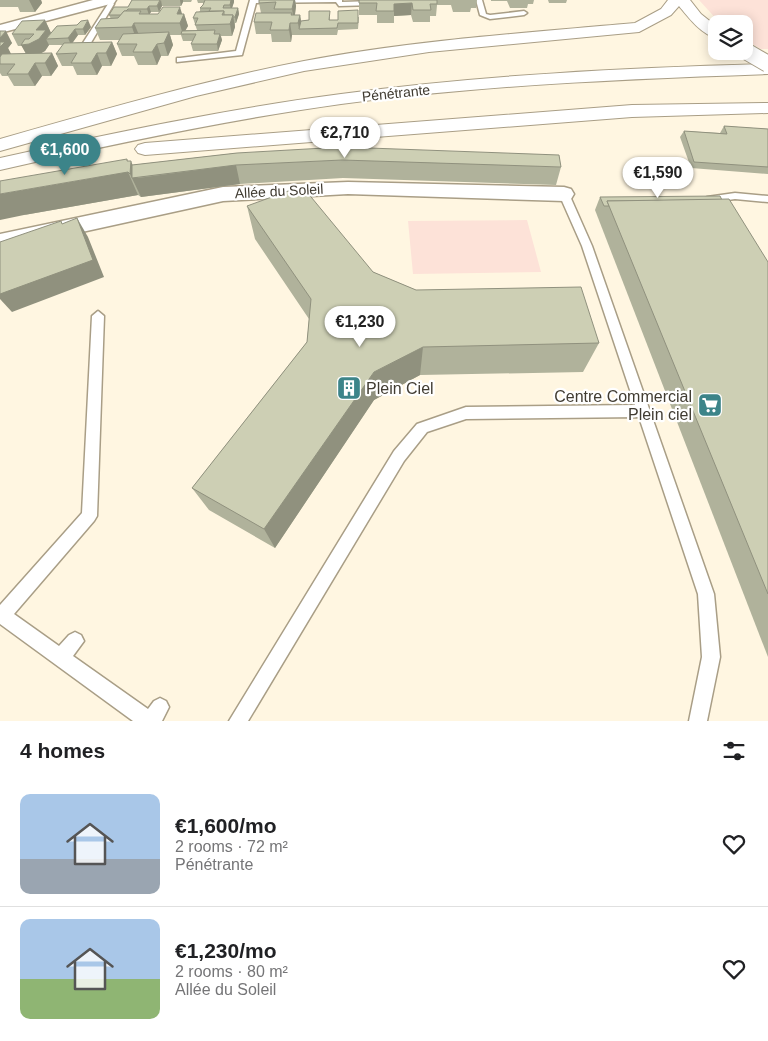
<!DOCTYPE html>
<html lang="en">
<head>
<meta charset="utf-8">
<style>
  :root { --surface:#fff; --page:#f2f2f2; --text:#202124; --muted:#757577; --line:#e0e0e0; --accent:#3c8489 }
  body { margin:0; font-family:Arial,sans-serif; background:var(--page); color:var(--text); height:100vh; display:flex; flex-direction:column; font-size:19px; white-space:nowrap }
  * { box-sizing:border-box; margin:0 }
  p { font-size:16px; color:var(--muted) }
  .icon { flex:none; width:28px; height:28px; fill:none; stroke:currentColor; stroke-width:2; stroke-linecap:round; stroke-linejoin:round }
  .map { position:relative; height:721px; overflow:hidden }
  .side { display:flex; flex-direction:column; background:var(--surface); flex:1 }
  .side>* { flex:none }
  .fabs { position:absolute; left:708px; top:15px; display:grid; gap:10px }
  .fabs a { display:grid; place-items:center; width:45px; height:45px; border-radius:10px; background:var(--surface); box-shadow:0 2px 12px #0003; font-size:25px }
  .price { position:absolute; translate:-50% -42px; padding:0 11px; border-radius:18px; background:#fff; color:#222; font-size:16px; line-height:32px; filter:drop-shadow(0 1px 2px #0008) }
  .price::after { content:''; position:absolute; left:50%; top:30px; width:15px; height:11px; margin-left:-8px; background:inherit; clip-path:polygon(0 0,100% 0,50% 100%) }
  .price.selected { background:var(--accent); color:#fff }
  ul { padding:0; list-style:none }
  li { display:flex; align-items:center; gap:15px; height:125px; padding:0 20px }
  li+li { border-top:1px solid var(--line) }
  li span { display:grid; place-items:center; flex:none; width:140px; height:100px; border-radius:10px; color:#555 }
  li>.icon { margin-inline-start:auto }
  span .icon { width:60px; height:60px; fill:#fffc; stroke-width:1 }
  li b { font-size:21px }
  h2 { display:flex; justify-content:space-between; align-items:center; height:60px; padding:0 20px; font-size:21px }
  .map>svg:first-child { display:block }
</style>
</head>
<body>
<div class="map">
<svg width="768" height="721" viewBox="0 0 768 721">
  <rect width="100%" height="100%" fill="#fff6e1"/>
  <g fill="#fde2d8">
    <path d="M699 0H768V49H761L744 39V24L720 23Z"/>
    <path d="M527 220 541 272 413 274 408 221Z"/>
  </g>
  <g fill="none" stroke-linecap="round" stroke-linejoin="round">
    <defs>
      <g id="lane">
        <path d="M105 0H111L114 4 86 51H80L79 49 108 4Z"/>
        <path d="M250 0H342V2L375 1 378 3 375 5 339 6 336 2 256 3 242 55 177 62V58H180L236 51Z"/>
        <path d="M476 0H482L486 14 490 15 524 11 527 13 524 15 490 19 480 15Z"/>
        <path d="M564 191 569 194 592 246 714 594 720 657 707 721H689L702 657 698 594 639 417 466 419 427 432 404 461 248 721H229L394 451 417 424 466 407 635 405 582 246 559 194Z"/>
        <path d="M735 193 768 196V202L735 199 707 203 702 200 707 197Z"/>
        <path d="M98 311 104 316 97 516 94 521 14 614 59 646 69 635 75 632 81 635 84 641 73 656 148 709 154 701 160 698 166 701 169 707 162 721H133L0 624V605L82 513 92 316Z"/>
      </g>
      <g id="street">
        <path d="M93 0H116L114 3 0 33V25Z"/>
        <path d="M348 182 564 187 571 189 574 194 571 199 564 201 348 194 223 201 0 250V234L223 187Z"/>
      </g>
      <g id="primary">
        <path d="M668 0H690L701 14 716 26V38C701 34 688 17 679 6L671 15 639 32 429 52 304 71 196 96 0 151V139C101 110 202 81 304 61 414 40 525 33 635 23L661 9Z"/>
        <path d="M768 64V74C625 79 482 85 341 104 226 120 113 144 0 170V158C113 133 226 109 341 94 482 75 625 68 768 64Z"/>
        <path d="M768 103V113L632 117 145 155 138 153 135 149 138 145 145 143 632 105Z"/>
      </g>
    </defs>
    <use href="#lane" stroke="#a99e86" stroke-width="3"/>
    <use href="#street" stroke="#a99e86" stroke-width="3"/>
    <use href="#primary" stroke="#a99e86" stroke-width="2"/>
    <use href="#lane" fill="#fff" fill-rule="evenodd"/>
    <use href="#street" fill="#fff" fill-rule="evenodd"/>
    <use href="#primary" fill="#fff" fill-rule="evenodd"/>
    <defs>
      <path id="primary-bridge" d="M744 50 768 64"/>
    </defs>
    <use href="#primary-bridge" stroke="#a99e86" stroke-width="18" stroke-linecap="butt"/>
    <use href="#primary-bridge" stroke="#fff" stroke-width="16"/>
  </g>
  <g fill="#b0b29b">
    <path d="M0 0H41L42 3 35 12H20L18 7H0Z"/>
    <path d="M132 0H192L191 2H183L181 6H162L159 12H151L149 14H184L188 26 185 30H197L193 18 200 11V8L203 5 204 3H198L197 0H234V2L232 8H238L239 14 236 23H235V27L232 36H221L222 40 218 51H193L191 44 193 41H183L181 35H170L173 45 168 56H161L157 65H138L134 56H122L117 44 120 40H100L95 28 111 19 109 15 128 7Z"/>
    <path d="M259 0H295L296 6 295 15H300L301 21 309 20 330 17V20H338L359 17 358 29 338 30 337 35H292L291 42H272L271 34H256L254 22 261 13 259 3Z"/>
    <path d="M357 0H477L476 8H471L470 12H453L451 5H437L436 16H430V22H413L411 15 394 16V23H377V15H359V0Z"/>
    <path d="M491 0H534L533 4H528L527 8H510L507 1H491Z"/>
    <path d="M548 0H567L566 3H549Z"/>
    <path d="M45 20 51 33 48 36 57 26 91 27 85 35H78L72 43 112 42 117 54 111 66H102L97 75H77L73 66H62L56 54 63 45H49L45 51 41 53H52L58 66 51 76H42L35 86H14L8 76H2L0 73V31L12 43 8 48 11 54H26L22 46H18L12 34Z"/>
    <path d="M724 126 768 129V174L691 168 680 137 684 131 720 133Z"/>
    <path d="M237 153 561 167 556 185 343 178 240 184 141 197 138 195 24 215 128 161 132 165Z"/>
    <path d="M600 197 722 200 768 262V657L595 210Z"/>
    <path d="M247 206 373 272 416 290 599 343 583 372 420 375 374 400 275 548 209 510 192 488 307 342 309 319 255 239Z"/>
  </g>
  <g fill="#90917e">
    <path d="M27 0H41L42 3 35 12 29 0Z"/>
    <path d="M161 0 162 6 159 12 157 6Z"/>
    <path d="M180 0H183V2L181 6Z"/>
    <path d="M231 0H234V2L231 11 230 5Z"/>
    <path d="M294 0H295L296 6 294 21 292 9Z"/>
    <path d="M412 3 411 15 394 16V4Z"/>
    <path d="M149 6 151 12 149 15 147 9Z"/>
    <path d="M180 7 183 17 184 14 188 26 183 35 177 14Z"/>
    <path d="M238 8 239 14 236 23 235 17Z"/>
    <path d="M233 15 235 27 232 36 230 24Z"/>
    <path d="M300 15 302 27 299 29 300 35 298 23Z"/>
    <path d="M45 20 51 33 48 36 50 39H46L49 45 45 51 36 56 28 57 21 45 29 44 36 30Z"/>
    <path d="M88 20 91 27 85 35 83 29Z"/>
    <path d="M134 23 139 35 136 39 132 27Z"/>
    <path d="M290 23 292 35 291 42 289 30Z"/>
    <path d="M75 29 78 35 71 45 68 38Z"/>
    <path d="M6 31 12 43 8 48 11 54 0 63V38Z"/>
    <path d="M169 32 173 45 168 56 164 43Z"/>
    <path d="M220 34 222 40 218 51 217 44Z"/>
    <path d="M112 42 117 54 111 66 106 53Z"/>
    <path d="M157 44 161 56 157 65 152 52Z"/>
    <path d="M52 53 58 66 51 76 45 63Z"/>
    <path d="M97 53 102 66 97 75 91 63Z"/>
    <path d="M35 63 42 76 35 86 28 74Z"/>
    <path d="M127 159 130 166 131 161 138 178 236 165 240 184 141 197 130 174Z"/>
    <path d="M128 172 138 195 24 215 0 220V194Z"/>
    <path d="M77 218 88 237 104 277 12 312 0 299V287Z"/>
    <path d="M423 347 420 375 374 400 275 548 264 529 374 372Z"/>
  </g>
  <g fill="#cdcfb4" stroke="#90917e">
    <path d="M132 0H160L157 6H149L147 9H128L126 11H124L121 15H109L114 7H128Z"/>
    <path d="M205 0H231L230 5H224L223 8H238L235 17H233V15H224V11H209L211 8H200L203 5Z"/>
    <path d="M259 0H294L292 9H274L276 2 259 3Z"/>
    <path d="M359 0H437V4H430L431 10H413L412 3 394 4V11H376L377 3H359Z"/>
    <path d="M163 7H180L177 14H184L180 23H134L132 27 95 28 101 19 118 18 124 11H141L139 14H158Z"/>
    <path d="M358 10V23H338L337 28 299 29 301 21 309 20V11H330L329 20H338V11Z"/>
    <path d="M224 11 222 15H233L230 24 195 25 198 18H193L196 12Z"/>
    <path d="M256 13H292L291 15H300L298 23H290L289 30H270L272 22H254Z"/>
    <path d="M45 20 36 30H46L39 39 29 44 21 45 25 39H29L34 34H12L22 21Z"/>
    <path d="M88 20 83 29H75L68 38 46 39 57 26 77 25 81 21Z"/>
    <path d="M215 30 214 34H220L217 44H191L196 34H181L182 31Z"/>
    <path d="M0 31H6L0 38Z"/>
    <path d="M169 32 164 43 157 44 152 52H133L137 44H117L123 34Z"/>
    <path d="M0 42H5L0 47Z"/>
    <path d="M112 42 106 53H97L91 63H71L77 53 56 54 64 43Z"/>
    <path d="M52 53 45 63H35L28 74H7L15 64H0V57L2 54Z"/>
    <path d="M724 126 768 129V167L694 162 684 131 727 134Z"/>
    <path d="M342 147 559 155 561 167 342 160 236 165 132 178V165L237 153Z"/>
    <path d="M127 159V161H131L130 174 128 172 0 194V181Z"/>
    <path d="M302 186 373 272 416 290 581 287 599 343 423 347 374 372 264 529 192 488 307 342 311 299 247 206Z"/>
    <path d="M720 196 722 200 607 201 609 206H604L600 197Z"/>
    <path d="M729 199 768 262V594L607 201Z"/>
    <path d="M77 218 93 260 0 294V242L61 221 62 224Z"/>
  </g>
  <defs>
    <symbol id="building-square" viewBox="-11 -11 22 22"><rect x="-9" y="-9" width="18" height="18" rx="4" fill="#3c8489" stroke="#fff"/><path d="M-4-6H4V6H1V3H-1V6H-4ZM-2.5-4.3h1.7v1.8h-1.7ZM.8-4.3h1.7v1.8H.8ZM-2.5-1h1.7V.8h-1.7ZM.8-1h1.7V.8H.8Z" fill="#fff"/></symbol>
    <symbol id="supermarket-square" viewBox="-11 -11 22 22"><rect x="-9" y="-9" width="18" height="18" rx="4" fill="#3c8489" stroke="#fff"/><path d="M-6-5.5h2.5l.6 2H6L4.5 2H-2.5L-4.4-4H-6ZM-1.5 3.2a1.3 1.3 0 1 0 .1 0ZM3 3.2a1.3 1.3 0 1 0 .1 0Z" fill="#fff"/></symbol>
  </defs>
  <g fill-rule="evenodd">
    <use href="#building-square" x="335" y="374" width="28" height="28"/>
    <use href="#supermarket-square" x="696" y="391" width="28" height="28"/>
  </g>
  <g text-anchor="middle" dominant-baseline="central" stroke-width="4.5" stroke-linejoin="round" paint-order="stroke">
    <g font-size="14" fill="#413c32" stroke="#fff">
      <text transform="translate(396 93) rotate(-6)">Pénétrante</text>
      <text transform="translate(279 191) rotate(-3)">Allée du Soleil</text>
    </g>
    <g font-size="16" fill="#413c32" stroke="#fff" text-anchor="start">
      <text x="366" y="388">Plein Ciel</text>
      <text x="692" y="396" text-anchor="end">Centre Commercial<tspan x="692" dy="18">Plein ciel</tspan></text>
    </g>
  </g>
</svg>
<div class="fabs">
<a><svg class="icon" aria-label="layers" viewBox="0 0 24 24"><path d="M12 4l9 5-9 5-9-5zM3 14l9 5 9-5"/></svg></a>
</div>
<b class="price" style="left:345px;top:159px">€2,710</b>
<b class="price selected" style="left:65px;top:176px">€1,600</b>
<b class="price" style="left:658px;top:199px">€1,590</b>
<b class="price" style="left:360px;top:348px">€1,230</b>
</div>
<section class="side">
<h2>4 homes<svg class="icon" aria-label="filters" viewBox="0 0 24 24"><path d="M4 7h16M4 17h16"/><circle cx="9" cy="7" r="2"/><circle cx="15" cy="17" r="2"/></svg></h2>
<ul>
<li><span style="background:linear-gradient(#a9c7e8 65%,#9aa5b1 0)"><svg class="icon" aria-label="home" viewBox="0 0 24 24"><path d="M3 11l9-7 9 7M6 9v11h12V9"/></svg></span><div><b>€1,600/mo</b><p>2 rooms · 72 m²</p><p>Pénétrante</p></div><svg class="icon" aria-label="heart" viewBox="0 0 24 24"><path d="M12 20l-8-8c-3-5 5-10 8-4 3-6 11-1 8 4z"/></svg></li>
<li><span style="background:linear-gradient(#a9c7e8 60%,#8fb573 0)"><svg class="icon" aria-label="home" viewBox="0 0 24 24"><path d="M3 11l9-7 9 7M6 9v11h12V9"/></svg></span><div><b>€1,230/mo</b><p>2 rooms · 80 m²</p><p>Allée du Soleil</p></div><svg class="icon" aria-label="heart" viewBox="0 0 24 24"><path d="M12 20l-8-8c-3-5 5-10 8-4 3-6 11-1 8 4z"/></svg></li>
</ul>
</section>
</body>
</html>
